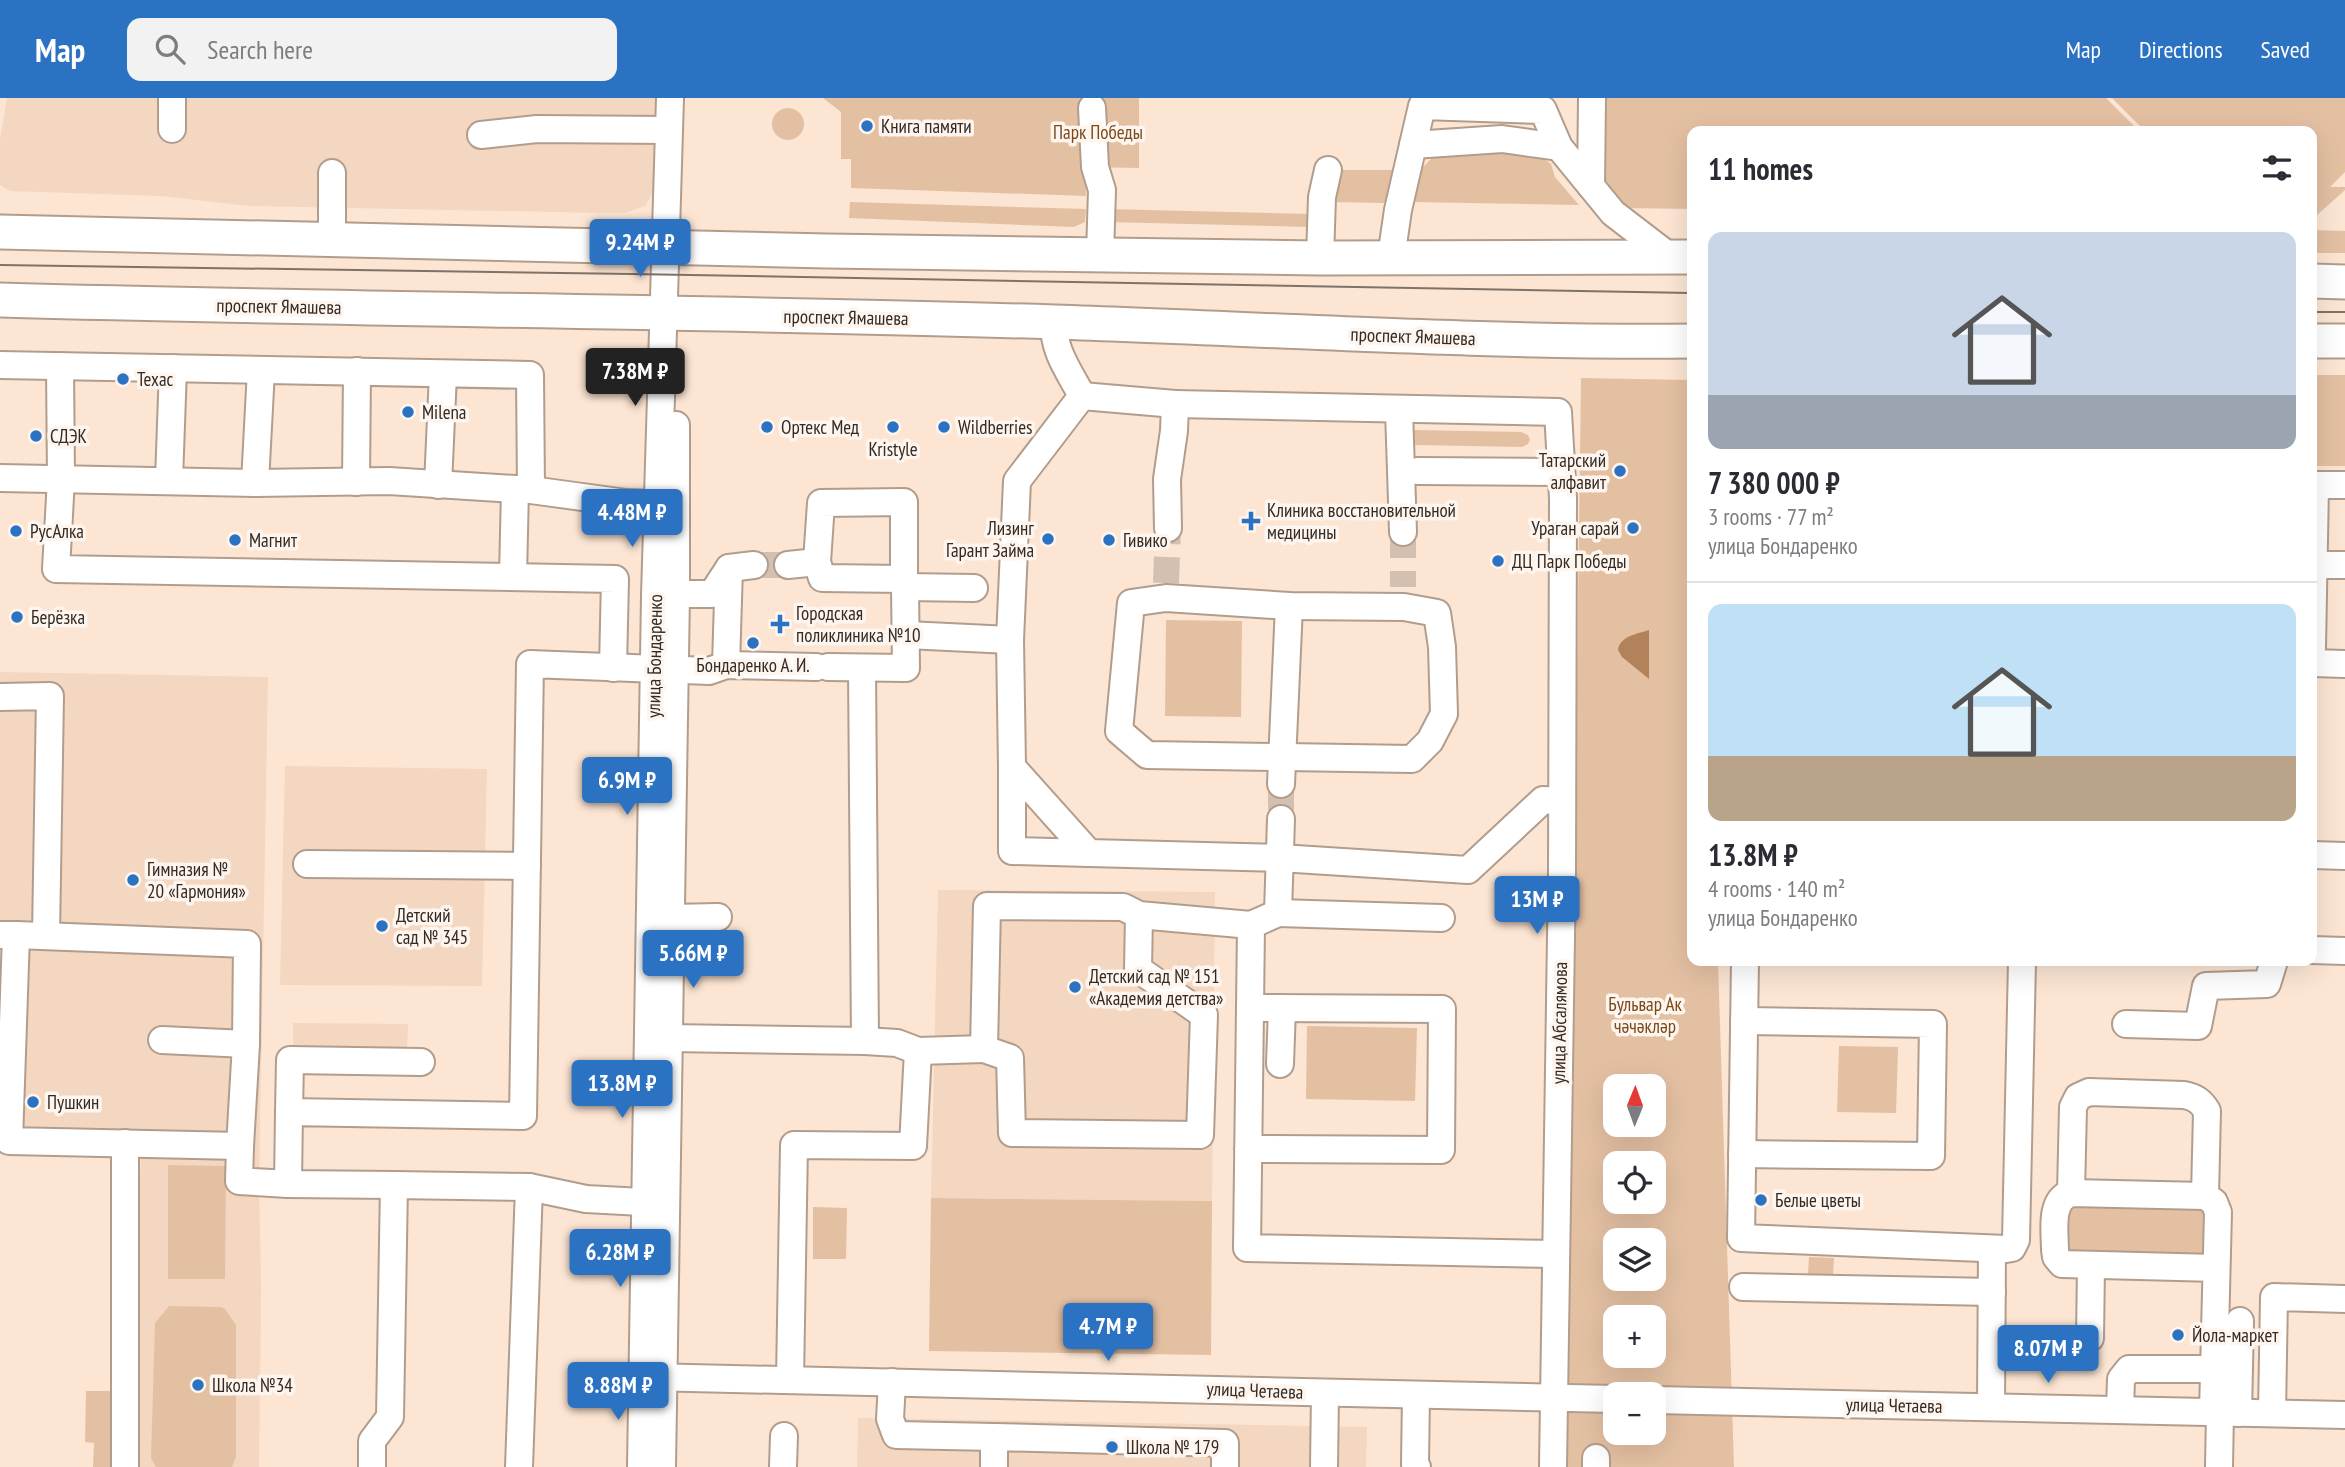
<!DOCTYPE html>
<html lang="en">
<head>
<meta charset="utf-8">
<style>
  :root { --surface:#fff; --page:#f2f2f3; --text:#2b2b33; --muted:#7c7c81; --line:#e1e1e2; --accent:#2b72c3 }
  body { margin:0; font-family:"PT Sans Narrow",sans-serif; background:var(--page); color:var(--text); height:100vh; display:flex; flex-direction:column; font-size:26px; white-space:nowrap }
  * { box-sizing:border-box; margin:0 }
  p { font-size:23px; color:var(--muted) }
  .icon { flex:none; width:38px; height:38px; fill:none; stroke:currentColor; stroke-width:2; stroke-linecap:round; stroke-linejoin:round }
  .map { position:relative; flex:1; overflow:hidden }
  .side { position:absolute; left:1687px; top:28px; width:630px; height:840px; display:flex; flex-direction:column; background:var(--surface); border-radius:14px; box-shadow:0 7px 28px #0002 }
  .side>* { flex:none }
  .needle { width:46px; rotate:1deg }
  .buttons { position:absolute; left:1603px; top:976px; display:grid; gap:14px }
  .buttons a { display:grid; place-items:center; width:63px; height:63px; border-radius:14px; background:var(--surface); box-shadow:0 7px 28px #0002; font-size:35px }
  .price { position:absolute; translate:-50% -60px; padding:0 16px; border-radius:7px; background:var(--accent); color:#fff; font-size:23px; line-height:46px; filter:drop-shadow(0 2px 4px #0008) }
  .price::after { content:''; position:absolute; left:50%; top:42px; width:21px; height:16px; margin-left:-10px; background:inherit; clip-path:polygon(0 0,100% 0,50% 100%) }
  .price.selected { background:#222; color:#fff }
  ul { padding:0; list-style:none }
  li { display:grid; align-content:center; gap:14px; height:371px; padding:0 21px }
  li+li { border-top:2px solid var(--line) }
  li span { display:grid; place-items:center; height:217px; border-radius:14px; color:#555 }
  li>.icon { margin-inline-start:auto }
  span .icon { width:126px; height:126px; fill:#fffc; stroke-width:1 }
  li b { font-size:30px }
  h2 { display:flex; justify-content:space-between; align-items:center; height:84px; padding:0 21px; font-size:30px }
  header { display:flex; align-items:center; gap:42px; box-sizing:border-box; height:98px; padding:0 35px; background:var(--accent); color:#fff }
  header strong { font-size:33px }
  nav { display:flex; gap:38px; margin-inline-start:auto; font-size:24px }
  .search { width:490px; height:63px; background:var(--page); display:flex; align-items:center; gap:18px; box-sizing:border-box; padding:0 24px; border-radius:14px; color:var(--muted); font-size:26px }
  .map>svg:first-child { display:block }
</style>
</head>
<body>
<header>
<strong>Map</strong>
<div class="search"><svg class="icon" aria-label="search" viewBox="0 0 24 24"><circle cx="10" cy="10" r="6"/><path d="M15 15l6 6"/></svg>Search here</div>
<nav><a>Map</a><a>Directions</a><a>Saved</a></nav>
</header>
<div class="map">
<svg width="2345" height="1369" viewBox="0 0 2345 1369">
  <rect width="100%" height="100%" fill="#fce5d3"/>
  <g fill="#f4d7c1">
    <path d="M7 0H658L657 88 645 108 625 115H604L249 108 162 98 10 93 0 87V41Z"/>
    <path d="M0 574 268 579 259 1085 261 1191 259 1369H135V1190L141 1058 0 1056Z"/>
    <path d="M285 668 487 671 482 888 280 887Z"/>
    <path d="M938 792 1215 794 1212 1103 931 1100Z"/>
    <path d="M293 925 408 926 407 951 293 950Z"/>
    <path d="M858 1320 1367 1329 1366 1369H857Z"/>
  </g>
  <g fill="#e4c0a3" fill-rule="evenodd">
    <path d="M823 0H1139V70L1087 69 1086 98 851 90V61H841V14Z"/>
    <path d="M1599 0H2106L2139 33H1692V111L1622 110 1602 88Z"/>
    <path d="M2112 0H2345V74L2330 89H2345V92L2316 118H2312V33H2145Z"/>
    <circle cx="788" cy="26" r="16"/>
    <path d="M1442 50 1531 52 1551 66 1555 79 1579 107 1412 104 1419 73Z"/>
    <path d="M1330 72H1394L1389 99 1384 105 1327 104Z"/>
    <path d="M850 104 1086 111 1085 124 1074 129 849 120Z"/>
    <path d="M1107 111 1311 116 1309 129 1107 124Z"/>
    <path d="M2312 132 2345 133V155H2312Z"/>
    <rect x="2312" y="277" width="33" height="91"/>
    <path d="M1581 280 1692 282V863H1718L1734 1369H1567ZM1615 989H1654V1027H1615ZM1615 1066H1654V1104H1615ZM1615 1143H1654V1181H1615ZM1615 1220H1654V1258H1615ZM1615 1297H1654V1335H1615Z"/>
    <path d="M1414 332 1521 334 1528 337 1530 342 1528 346 1522 349 1416 347 1412 345 1410 337Z"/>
    <path d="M1166 522 1242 523 1241 619 1165 618Z"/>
    <path d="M1307 928 1417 930 1415 1003 1306 1001Z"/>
    <path d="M1839 948 1898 949 1896 1015 1837 1014Z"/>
    <path d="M168 1067 226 1068 225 1181H168Z"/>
    <path d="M931 1100 1212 1103 1211 1257 929 1253Z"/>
    <path d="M2197 1107 2207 1111 2206 1159 2069 1154 2067 1151 2068 1113 2073 1108Z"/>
    <path d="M813 1109 847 1110 846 1161H813Z"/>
    <path d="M1809 1159 1834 1160 1833 1177 1808 1176Z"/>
    <path d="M169 1208 221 1209 225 1211 236 1227V1359L232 1369H156L151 1360 155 1225Z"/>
    <path d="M86 1293H112L110 1369H93L94 1345 85 1344Z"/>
  </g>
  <path fill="#b2835a" d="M1649 532V581L1622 559 1618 552C1620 538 1637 536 1649 532Z"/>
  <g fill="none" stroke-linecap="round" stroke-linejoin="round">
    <g stroke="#d4c0b0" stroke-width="26" stroke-dasharray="26 13" stroke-linecap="butt">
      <path d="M1403 434V489"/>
      <path d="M754 467H788"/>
      <path d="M1166 485 1168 430"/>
      <path d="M1281 686V721"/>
    </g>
    <defs>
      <g id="minor">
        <path d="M1092 10 1095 69 1102 92 1100 157"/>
        <path d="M172 31V0"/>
        <path d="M481 37 537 31 668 32"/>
        <path d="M1413 47 1502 41 1559 49"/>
        <path d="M1591 88 1592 0"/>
        <path d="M332 142V75"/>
        <path d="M1320 160 1322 99 1328 72"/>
        <path d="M1391 160 1398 112 1422 8 1543 12 1559 49 1613 115 1669 158"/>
        <path d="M1054 224C1053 253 1069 273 1082 298L1017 383 1010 542 1012 669 1089 755 1280 760 1468 772 1543 702 1562 703"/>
        <path d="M0 267 530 277 531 392"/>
        <path d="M60 268 61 381 56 471 615 481 613 570"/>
        <path d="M1082 298 1175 306 1174 333 1167 381 1168 430"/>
        <path d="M1175 306 1558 314 1563 401 1562 773 1553 1369"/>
        <path d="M1399 312 1403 434"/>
        <path d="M1418 373 1560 374"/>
        <path d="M0 380 255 385 389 383 531 392 626 405 657 406"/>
        <path d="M169 382 173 270"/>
        <path d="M356 384 357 273"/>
        <path d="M255 385 261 272"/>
        <path d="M438 387 443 276"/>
        <path d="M2312 387H2345"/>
        <path d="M788 467 817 464"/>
        <path d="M2313 467H2345"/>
        <path d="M729 470 754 467"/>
        <path d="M513 479 515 391"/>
        <path d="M905 489 974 490"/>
        <path d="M676 496H712L729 470 726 567"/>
        <path d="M1166 500 1289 508 1404 509 1437 515 1442 549 1444 616 1430 643 1412 661 1147 657 1119 633 1131 505Z"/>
        <path d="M907 537 1010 542"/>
        <path d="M2312 550 2315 387"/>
        <path d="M2312 565 2345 566"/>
        <path d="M828 569 906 570 905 489 904 481 822 480 817 464 821 405 904 404V481"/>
        <path d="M862 570 865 943"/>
        <path d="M0 599 50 598 46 838"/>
        <path d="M1012 669V753L1089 755"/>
        <path d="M1281 686 1289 508"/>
        <path d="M2312 757 2345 758"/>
        <path d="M307 766 527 768"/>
        <path d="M1278 815 1441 820"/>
        <path d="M1139 817 1138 871 1204 917 1200 1037 1012 1035 1010 960 984 951 987 808 1123 809 1139 817 1251 827"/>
        <path d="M670 820 718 819"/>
        <path d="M0 837H16L9 1043 240 1048 239 1083 288 1086"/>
        <path d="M16 837 247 846 246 946 240 1048"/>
        <path d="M2312 852 2345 853"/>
        <path d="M1745 863 1741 1140 2006 1151 2012 1150 2016 1142 2022 863"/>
        <path d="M1250 910 1251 827 1278 815 1281 721"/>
        <path d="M2126 926 2198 928 2206 888 2267 886 2274 863"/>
        <path d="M669 940 865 943 897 945 918 953 913 1048 794 1047 790 1282"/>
        <path d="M162 942 246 946"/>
        <path d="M918 953 984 951"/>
        <path d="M1280 966 1282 910"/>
        <path d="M289 1014 290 962 421 964"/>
        <path d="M125 1045V1369"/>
        <path d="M1248 1051 1441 1052 1442 911 1250 910 1247 1150 1556 1156"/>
        <path d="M1742 1056 1931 1058 1933 926 1744 923"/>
        <path d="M394 1087 288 1086 289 1014 523 1018 530 566 709 573 726 567 816 569"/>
        <path d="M2071 1095 2073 1009 2078 999 2089 994 2184 997C2195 999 2201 1003 2207 1013L2205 1098"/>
        <path d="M1743 1189 1992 1194"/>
        <path d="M2090 1240 2091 1168"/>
        <path d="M647 1279 1615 1301"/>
        <path d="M892 1284 890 1321 896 1337 994 1339V1369"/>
        <path d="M1416 1297 1415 1366 1417 1369"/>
        <path d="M1654 1302 2345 1317"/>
        <path d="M1991 1309 1992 1151"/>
        <path d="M2120 1312 2121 1281 2129 1271H2214"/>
        <path d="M2213 1314 2218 1114 2214 1104 2205 1098 2071 1095C2049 1102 2055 1134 2055 1152L2056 1159 2062 1166 2216 1170"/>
        <path d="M2238 1315 2240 1223"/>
        <path d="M2272 1315 2274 1199 2345 1201"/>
        <path d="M994 1339 1225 1345V1369"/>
        <path d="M372 1369V1343L390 1319 394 1087 529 1089 586 1101 661 1105"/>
        <path d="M519 1369 529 1089"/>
        <path d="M641 1369 655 498 670 0"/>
        <path d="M662 1369 676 496V327"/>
        <path d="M783 1369 784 1338"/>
        <path d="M1324 1369 1325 1295"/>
        <path d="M1596 1369V1360"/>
        <path d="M2219 1369 2220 1314"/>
      </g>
      <g id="major">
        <path d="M0 134 827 153 1320 160 1692 159"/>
        <path d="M2312 183 2345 184"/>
        <path d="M0 202C351 212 703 213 1055 224 1267 231 1480 245 1692 243"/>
        <path d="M2312 243H2345"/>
      </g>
    </defs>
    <use href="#minor" stroke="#b29d8c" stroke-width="30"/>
    <use href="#major" stroke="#b29d8c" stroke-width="37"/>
    <use href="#minor" stroke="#fff" stroke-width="26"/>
    <use href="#major" stroke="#fff" stroke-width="33"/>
    <g stroke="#817267" stroke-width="2">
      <path d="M0 167 632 176 1692 195"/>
      <path d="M2312 214H2345"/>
    </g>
  </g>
  <g fill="#2b72c3" stroke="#fef5ee" stroke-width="2.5">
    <circle cx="867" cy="28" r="7"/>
    <circle cx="123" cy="281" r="7"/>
    <circle cx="408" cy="314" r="7"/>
    <circle cx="767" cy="329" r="7"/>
    <circle cx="893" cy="329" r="7"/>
    <circle cx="944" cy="329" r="7"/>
    <circle cx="36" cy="338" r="7"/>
    <circle cx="1620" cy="373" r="7"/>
    <path d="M1247.5 412.5h7v7h7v7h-7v7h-7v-7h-7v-7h7z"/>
    <circle cx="1633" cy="430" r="7"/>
    <circle cx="16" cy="433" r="7"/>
    <circle cx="1048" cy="441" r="7"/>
    <circle cx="235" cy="442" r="7"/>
    <circle cx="1109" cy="442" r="7"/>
    <circle cx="1498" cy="463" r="7"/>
    <circle cx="17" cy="519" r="7"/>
    <path d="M776.5 515.5h7v7h7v7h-7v7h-7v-7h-7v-7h7z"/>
    <circle cx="753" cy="545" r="7"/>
    <circle cx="133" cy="782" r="7"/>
    <circle cx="382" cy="828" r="7"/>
    <circle cx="1075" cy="889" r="7"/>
    <circle cx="33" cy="1004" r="7"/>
    <circle cx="1761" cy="1102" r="7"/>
    <circle cx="2178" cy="1237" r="7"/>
    <circle cx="198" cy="1287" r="7"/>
    <circle cx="1112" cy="1349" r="7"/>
  </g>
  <g text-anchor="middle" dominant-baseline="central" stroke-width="7" stroke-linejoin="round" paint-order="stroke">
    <g font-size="19" fill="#332a23" stroke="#fef5ee" text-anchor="start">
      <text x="881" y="28">Книга памяти</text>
      <text x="137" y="281">Техас</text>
      <text x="422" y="314">Milena</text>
      <text x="781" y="329">Ортекс Мед</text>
      <text x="958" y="329">Wildberries</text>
      <text x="50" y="338">СДЭК</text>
      <text x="893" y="351" text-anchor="middle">Kristyle</text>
      <text x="1606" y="362" text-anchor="end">Татарский<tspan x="1606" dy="22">алфавит</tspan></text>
      <text x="1267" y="412">Клиника восстановительной<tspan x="1267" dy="22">медицины</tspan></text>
      <text x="1034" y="430" text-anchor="end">Лизинг<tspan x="1034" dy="22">Гарант Займа</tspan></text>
      <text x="1619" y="430" text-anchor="end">Ураган сарай</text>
      <text x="30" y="433">РусАлка</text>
      <text x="249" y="442">Магнит</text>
      <text x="1123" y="442">Гивико</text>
      <text x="1512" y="463">ДЦ Парк Победы</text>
      <text x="796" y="515">Городская<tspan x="796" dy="22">поликлиника №10</tspan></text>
      <text x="31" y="519">Берёзка</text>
      <text x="753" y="567" text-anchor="middle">Бондаренко А. И.</text>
      <text x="147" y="771">Гимназия №<tspan x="147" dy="22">20 «Гармония»</tspan></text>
      <text x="396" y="817">Детский<tspan x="396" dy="22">сад № 345</tspan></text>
      <text x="1089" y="878">Детский сад № 151<tspan x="1089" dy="22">«Академия детства»</tspan></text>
      <text x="47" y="1004">Пушкин</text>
      <text x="1775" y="1102">Белые цветы</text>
      <text x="2192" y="1237">Йола-маркет</text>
      <text x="212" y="1287">Школа №34</text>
      <text x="1126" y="1349">Школа № 179</text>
    </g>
    <g font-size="19" fill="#794a1b" stroke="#fef5ee">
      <text x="1098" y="34">Парк Победы</text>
      <text x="1645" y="906">Бульвар Ак<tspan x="1645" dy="22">чәчәкләр</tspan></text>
    </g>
    <g font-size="19" fill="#332a23" stroke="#fef5ee">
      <text transform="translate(279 208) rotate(1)">проспект Ямашева</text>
      <text transform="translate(846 219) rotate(1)">проспект Ямашева</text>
      <text transform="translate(1413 238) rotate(2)">проспект Ямашева</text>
      <text transform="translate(654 558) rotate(-89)">улица Бондаренко</text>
      <text transform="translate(1559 925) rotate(-89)">улица Абсалямова</text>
      <text transform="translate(1255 1292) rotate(2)">улица Четаева</text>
      <text transform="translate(1894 1307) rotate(1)">улица Четаева</text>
    </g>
  </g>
</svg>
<div class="buttons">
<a><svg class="needle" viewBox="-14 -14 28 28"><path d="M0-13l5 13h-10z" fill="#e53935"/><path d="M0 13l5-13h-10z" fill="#7c7c81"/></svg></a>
<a><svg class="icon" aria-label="locate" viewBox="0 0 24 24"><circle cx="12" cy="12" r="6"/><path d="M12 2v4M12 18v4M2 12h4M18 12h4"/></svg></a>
<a><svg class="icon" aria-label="layers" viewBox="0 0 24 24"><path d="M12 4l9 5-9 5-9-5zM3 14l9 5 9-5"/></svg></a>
<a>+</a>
<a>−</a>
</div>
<b class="price" style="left:640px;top:181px">9.24M ₽</b>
<b class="price selected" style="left:635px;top:310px">7.38M ₽</b>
<b class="price" style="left:632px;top:451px">4.48M ₽</b>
<b class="price" style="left:627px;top:719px">6.9M ₽</b>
<b class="price" style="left:1537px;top:838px">13M ₽</b>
<b class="price" style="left:693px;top:892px">5.66M ₽</b>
<b class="price" style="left:622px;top:1022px">13.8M ₽</b>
<b class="price" style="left:620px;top:1191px">6.28M ₽</b>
<b class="price" style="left:1108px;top:1265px">4.7M ₽</b>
<b class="price" style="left:2048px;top:1287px">8.07M ₽</b>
<b class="price" style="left:618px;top:1324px">8.88M ₽</b>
<section class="side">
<h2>11 homes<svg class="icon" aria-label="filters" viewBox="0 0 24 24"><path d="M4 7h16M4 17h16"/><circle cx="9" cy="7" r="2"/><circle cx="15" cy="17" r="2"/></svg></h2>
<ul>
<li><span style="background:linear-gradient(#c9d6e8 75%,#9aa5b1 0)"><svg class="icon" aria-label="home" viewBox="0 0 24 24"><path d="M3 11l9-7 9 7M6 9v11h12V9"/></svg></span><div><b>7 380 000 ₽</b><p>3 rooms · 77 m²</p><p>улица Бондаренко</p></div></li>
<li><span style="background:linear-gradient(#bfe0f5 70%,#b9a48a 0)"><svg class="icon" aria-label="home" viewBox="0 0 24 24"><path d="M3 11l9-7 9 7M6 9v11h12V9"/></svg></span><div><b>13.8M ₽</b><p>4 rooms · 140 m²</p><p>улица Бондаренко</p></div></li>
</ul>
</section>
</div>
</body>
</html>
